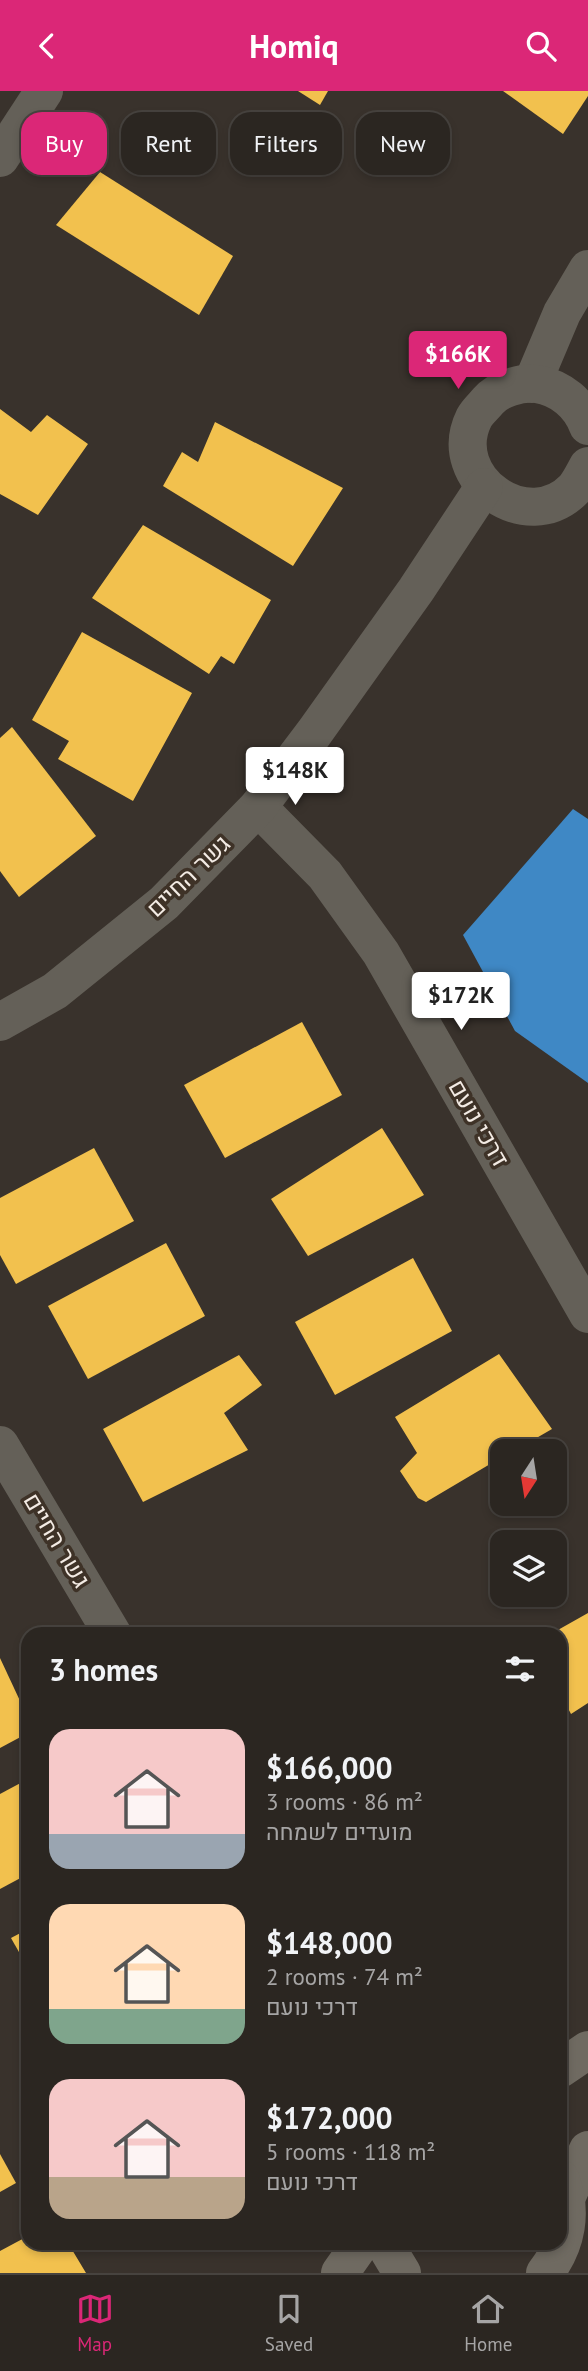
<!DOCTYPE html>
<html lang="en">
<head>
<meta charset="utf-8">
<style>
  :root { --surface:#2b2621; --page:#37322e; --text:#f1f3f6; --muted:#a6a5a5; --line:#47433f; --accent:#db2777 }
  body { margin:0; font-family:"PT Sans",Heebo,sans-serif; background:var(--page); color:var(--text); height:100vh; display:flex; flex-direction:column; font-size:26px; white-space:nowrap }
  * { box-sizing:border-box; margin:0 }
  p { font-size:23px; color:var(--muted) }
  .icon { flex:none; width:38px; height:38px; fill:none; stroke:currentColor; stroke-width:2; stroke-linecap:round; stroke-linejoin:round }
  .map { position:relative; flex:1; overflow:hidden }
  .sheet { position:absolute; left:21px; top:1536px; width:546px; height:623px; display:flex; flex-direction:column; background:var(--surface); border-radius:21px; box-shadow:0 4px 10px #0003,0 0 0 2px var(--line) }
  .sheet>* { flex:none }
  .top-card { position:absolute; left:21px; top:21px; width:546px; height:63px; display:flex; gap:14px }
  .needle { width:46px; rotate:192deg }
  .tools { position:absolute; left:490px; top:1348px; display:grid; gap:14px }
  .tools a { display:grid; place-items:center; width:77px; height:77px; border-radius:14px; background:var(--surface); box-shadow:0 4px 10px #0003,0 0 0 2px var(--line); font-size:35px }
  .price { position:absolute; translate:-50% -60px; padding:0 16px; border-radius:7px; background:#fff; color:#222; font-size:23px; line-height:46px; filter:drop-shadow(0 2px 4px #0008) }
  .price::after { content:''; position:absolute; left:50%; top:42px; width:21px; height:16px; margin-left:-10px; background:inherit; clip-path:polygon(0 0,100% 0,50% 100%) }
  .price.selected { background:var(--accent); color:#fff }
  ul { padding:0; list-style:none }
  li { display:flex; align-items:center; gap:21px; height:175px; padding:0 28px }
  li span { display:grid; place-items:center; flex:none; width:196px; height:140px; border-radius:21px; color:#555 }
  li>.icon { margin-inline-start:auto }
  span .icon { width:84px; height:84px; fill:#fffc; stroke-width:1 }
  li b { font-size:30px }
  h2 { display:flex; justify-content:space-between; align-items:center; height:84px; padding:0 28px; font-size:30px }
  .tag { padding:0 24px; border-radius:21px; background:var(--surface); box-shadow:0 4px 10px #0003,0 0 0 2px var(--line); font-size:24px; line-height:63px }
  .tag.selected { background:var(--accent); color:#fff }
  header { display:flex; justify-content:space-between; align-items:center; height:91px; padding:0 28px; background:var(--accent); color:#fff; font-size:32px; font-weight:800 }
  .menu { display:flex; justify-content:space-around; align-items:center; height:98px; border-top:2px solid var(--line); background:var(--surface); font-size:19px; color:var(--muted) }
  .menu a { display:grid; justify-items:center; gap:4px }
  .menu .selected { color:var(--accent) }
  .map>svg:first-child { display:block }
</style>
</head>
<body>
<header><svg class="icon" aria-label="back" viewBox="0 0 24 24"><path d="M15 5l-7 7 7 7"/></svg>Homiq<svg class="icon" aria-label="search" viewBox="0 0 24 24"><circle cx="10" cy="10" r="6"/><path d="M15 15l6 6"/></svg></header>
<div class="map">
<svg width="588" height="2182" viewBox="0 0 588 2182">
  <rect width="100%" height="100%" fill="#39322c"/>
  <g fill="#f2c14e">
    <path d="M298 0H328L320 14Z"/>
    <path d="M503 0H588V5L563 43Z"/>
    <path d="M100 81 233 165 199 224 56 134Z"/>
    <path d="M0 318 31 341 47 324 88 353 38 424 0 403Z"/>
    <path d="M215 331 343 397 293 475 163 395 182 361 198 371Z"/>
    <path d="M143 434 271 509 234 573 221 565 209 583 92 507Z"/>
    <path d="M82 541 192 602 133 710 58 668 69 650 32 629Z"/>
    <path d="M12 636 96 745 19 806 0 780V647Z"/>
    <path d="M302 931 342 1004 225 1067 184 994Z"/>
    <path d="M382 1037 424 1104 308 1165 271 1108Z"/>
    <path d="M94 1057 134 1130 16 1193 0 1164V1107Z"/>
    <path d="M166 1152 205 1225 88 1288 48 1215Z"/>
    <path d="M413 1167 452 1240 335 1304 295 1231Z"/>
    <path d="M499 1263 552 1338 514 1360H502V1366L426 1411 418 1407 400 1380 417 1362 395 1326Z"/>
    <path d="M239 1264 262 1294 224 1322 248 1359 143 1411 103 1338Z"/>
    <path d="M588 1522V1612L571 1623 560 1602V1544H549Z"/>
    <path d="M0 1567 28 1627V1642L0 1657Z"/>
    <path d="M28 1688V1783L0 1798V1703Z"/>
    <path d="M28 1838V1877L11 1847Z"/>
    <path d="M0 2063 16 2092 0 2101Z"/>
    <path d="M28 2145V2152H68L86 2182H0V2160Z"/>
  </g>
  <path fill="#3f88c5" d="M573 718 588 728V992L515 940 463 844Z"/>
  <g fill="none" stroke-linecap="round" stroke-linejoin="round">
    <g stroke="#646058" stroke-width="38">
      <path d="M0 67 44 0"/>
      <path d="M532 293 562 222 588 178"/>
      <path d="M588 335C580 313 561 297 537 293 521 291 498 298 488 310 483 316 477 321 474 327 444 388 528 446 574 398 580 391 584 382 588 375"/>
      <path d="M258 716 325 784 381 862 588 1223"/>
      <path d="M0 931 55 900 164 812 258 716 314 642 416 499 484 396"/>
      <path d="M0 1354 113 1544"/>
    </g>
    <g stroke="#6f6a61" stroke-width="38">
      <path d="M560 1978 588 1959"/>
      <path d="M567 2105 588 2059"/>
      <path d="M384 2152 402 2182"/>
      <path d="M340 2182 361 2152"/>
      <path d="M545 2182C567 2154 573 2121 560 2087"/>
    </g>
  </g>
  <g text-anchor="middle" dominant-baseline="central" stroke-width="7" stroke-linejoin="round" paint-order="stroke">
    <g font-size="24" fill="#f3ebe4" stroke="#3e3227">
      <text transform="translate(188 785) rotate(-44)">גשר החיים</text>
      <text transform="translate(479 1032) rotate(60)">דרכי נועם</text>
      <text transform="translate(57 1449) rotate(59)">גשר החיים</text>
    </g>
  </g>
</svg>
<div class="tools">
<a><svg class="needle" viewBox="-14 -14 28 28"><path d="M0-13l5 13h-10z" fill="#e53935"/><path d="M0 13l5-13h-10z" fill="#a6a5a5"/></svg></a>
<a><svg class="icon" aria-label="layers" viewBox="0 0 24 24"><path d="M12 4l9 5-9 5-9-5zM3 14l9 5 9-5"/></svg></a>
</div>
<b class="price selected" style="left:458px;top:300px">$166K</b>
<b class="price" style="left:295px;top:716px">$148K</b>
<b class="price" style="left:461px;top:941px">$172K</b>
<div class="top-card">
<a class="tag selected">Buy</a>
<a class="tag">Rent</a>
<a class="tag">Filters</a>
<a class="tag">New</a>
</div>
<section class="sheet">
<h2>3 homes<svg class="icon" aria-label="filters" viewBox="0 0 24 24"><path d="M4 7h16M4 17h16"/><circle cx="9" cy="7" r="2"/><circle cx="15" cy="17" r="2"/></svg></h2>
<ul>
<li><span style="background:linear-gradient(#f6c9c9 75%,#9aa5b1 0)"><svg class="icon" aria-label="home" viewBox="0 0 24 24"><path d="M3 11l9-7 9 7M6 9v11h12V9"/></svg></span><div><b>$166,000</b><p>3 rooms · 86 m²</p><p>מועדים לשמחה</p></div></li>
<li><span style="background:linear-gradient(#ffd9b3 75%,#7fa58c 0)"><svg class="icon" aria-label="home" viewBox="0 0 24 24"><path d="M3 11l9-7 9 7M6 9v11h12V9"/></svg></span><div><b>$148,000</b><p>2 rooms · 74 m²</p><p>דרכי נועם</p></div></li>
<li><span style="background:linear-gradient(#f6c9c9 70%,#b9a48a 0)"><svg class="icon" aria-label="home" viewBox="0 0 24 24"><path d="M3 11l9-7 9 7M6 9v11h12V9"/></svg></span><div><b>$172,000</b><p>5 rooms · 118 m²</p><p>דרכי נועם</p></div></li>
</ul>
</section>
</div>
<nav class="menu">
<a class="selected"><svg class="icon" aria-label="map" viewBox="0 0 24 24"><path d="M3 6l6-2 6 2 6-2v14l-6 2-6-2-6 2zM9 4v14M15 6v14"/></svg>Map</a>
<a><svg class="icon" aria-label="saved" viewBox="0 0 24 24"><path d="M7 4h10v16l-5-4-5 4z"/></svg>Saved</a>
<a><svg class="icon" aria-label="home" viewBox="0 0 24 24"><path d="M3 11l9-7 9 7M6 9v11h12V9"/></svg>Home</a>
</nav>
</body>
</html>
